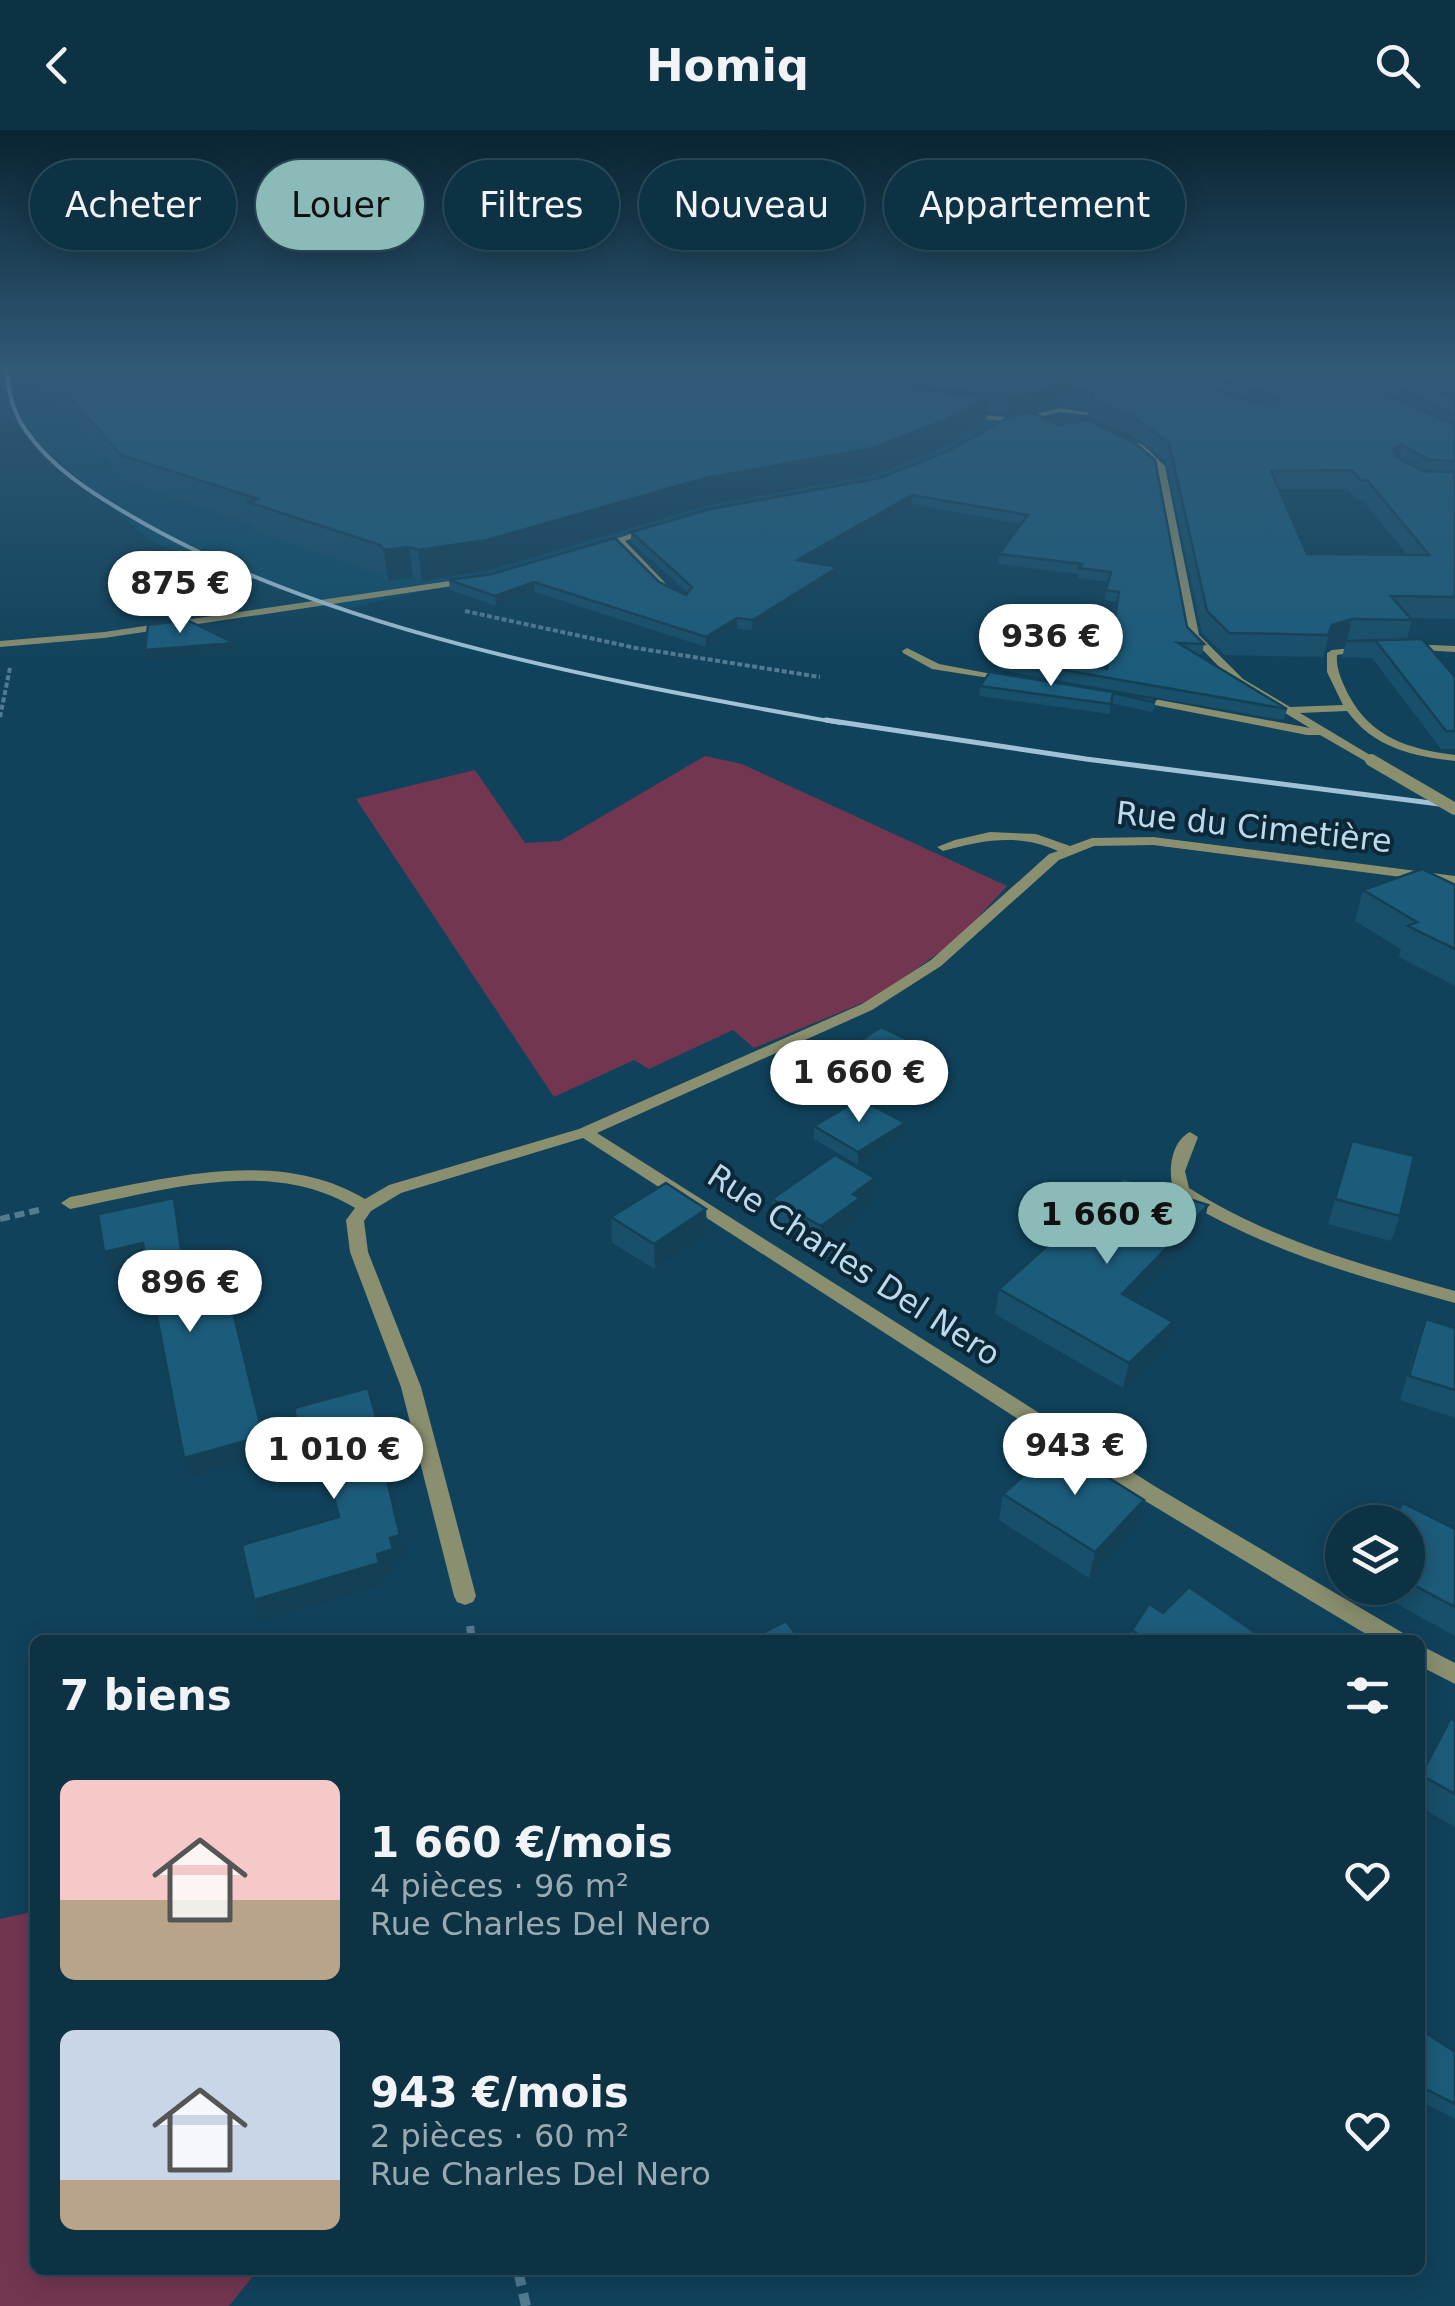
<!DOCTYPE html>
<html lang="fr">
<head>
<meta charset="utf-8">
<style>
  :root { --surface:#0c3244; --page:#153a4b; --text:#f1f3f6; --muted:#9aaab2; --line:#2c4d5d; --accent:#8bbbb9 }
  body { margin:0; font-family:"DejaVu Sans",sans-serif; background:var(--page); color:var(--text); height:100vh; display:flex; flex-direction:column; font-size:38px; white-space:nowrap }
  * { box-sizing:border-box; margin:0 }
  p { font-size:32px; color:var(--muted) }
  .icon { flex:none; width:55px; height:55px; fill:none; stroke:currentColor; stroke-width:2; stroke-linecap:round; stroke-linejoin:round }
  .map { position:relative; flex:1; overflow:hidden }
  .details { position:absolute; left:30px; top:1505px; width:1395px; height:640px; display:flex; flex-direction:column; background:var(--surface); border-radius:15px; box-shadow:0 5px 25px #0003,0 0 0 2px var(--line) }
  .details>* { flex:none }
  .top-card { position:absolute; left:30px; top:30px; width:1395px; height:90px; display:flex; gap:20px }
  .fabs { position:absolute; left:1325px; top:1375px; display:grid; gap:20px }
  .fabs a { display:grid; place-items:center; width:100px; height:100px; border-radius:50%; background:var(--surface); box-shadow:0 5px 25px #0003,0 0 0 2px var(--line); font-size:50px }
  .price { position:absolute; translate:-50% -85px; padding:0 22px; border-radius:35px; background:#fff; color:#222; font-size:32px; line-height:65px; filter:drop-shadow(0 2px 5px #0008) }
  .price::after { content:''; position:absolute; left:50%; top:60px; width:30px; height:22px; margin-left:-15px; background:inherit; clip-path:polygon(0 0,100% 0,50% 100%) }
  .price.selected { background:var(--accent); color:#111 }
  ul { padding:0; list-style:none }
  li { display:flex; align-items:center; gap:30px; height:250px; padding:0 30px }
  li span { display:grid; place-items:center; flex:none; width:280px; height:200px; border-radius:15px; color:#555 }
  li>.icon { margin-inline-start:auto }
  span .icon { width:120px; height:120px; fill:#fffc; stroke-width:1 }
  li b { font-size:42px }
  h2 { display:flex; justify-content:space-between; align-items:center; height:120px; padding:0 30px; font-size:42px }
  .pill { padding:0 35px; border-radius:45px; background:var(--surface); box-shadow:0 5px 25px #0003,0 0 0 2px var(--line); font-size:35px; line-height:90px }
  .pill.selected { background:var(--accent); color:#111 }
  header { display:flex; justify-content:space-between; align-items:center; height:130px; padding:0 30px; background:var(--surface); font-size:45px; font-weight:600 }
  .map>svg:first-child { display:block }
</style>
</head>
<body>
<header><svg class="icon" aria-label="back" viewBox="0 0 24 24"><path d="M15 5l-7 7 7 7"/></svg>Homiq<svg class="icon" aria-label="search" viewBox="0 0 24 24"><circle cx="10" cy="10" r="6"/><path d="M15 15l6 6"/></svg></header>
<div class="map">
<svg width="1455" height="2176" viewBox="0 0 1455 2176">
  <rect width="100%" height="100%" fill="#10425b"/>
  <path fill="#104d69" d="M0 237H946L921 276 1019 289 890 354 709 377 552 431 338 481 152 412 3 283Z"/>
  <g fill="#733651">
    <path d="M705 626 742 634 1007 756 958 809 877 867 754 918 733 900 649 939 634 930 554 967 356 669 475 640 525 713 560 711Z"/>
    <path d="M35 1781V2140H258L229 2176H0V1789Z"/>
  </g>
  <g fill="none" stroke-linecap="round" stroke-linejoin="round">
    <g stroke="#517c92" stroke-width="4" stroke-dasharray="5 2.5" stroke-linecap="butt">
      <path d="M465 481 636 518 820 547"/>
      <path d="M0 587 10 538"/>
    </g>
    <path stroke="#517c92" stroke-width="6" stroke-dasharray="10 5" stroke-linecap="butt" d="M0 1089 39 1080"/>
    <path stroke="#517c92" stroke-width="8" stroke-dasharray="12 6" stroke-linecap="butt" d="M470 1496 472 1510"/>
    <path stroke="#517c92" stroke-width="10" stroke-dasharray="16 8" stroke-linecap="butt" d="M518 2140 526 2176"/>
    <g fill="#8a8f6f" fill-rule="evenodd">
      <path d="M788 237H795L772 264H768Z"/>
      <path d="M1060 278 1090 283 1086 285 1060 282 1039 287 1049 292 1046 296 1029 286Z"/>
      <path d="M963 283 1027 289 1031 291 1027 293 960 287Z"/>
      <path d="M1115 305 1143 315 1165 336 1199 505 1243 549 1290 577 1343 575 1327 542V523L1332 520 1371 516V520L1337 525C1336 540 1342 551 1348 564 1371 608 1409 619 1455 625V631C1412 626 1374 618 1347 581L1300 583 1375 628V632H1367L1320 605H1307L1129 570 1128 568 1133 565 1310 598 1235 553 1189 506 1157 337 1137 319 1115 309Z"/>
      <path d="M650 397 657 399 625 411 673 461 682 465V469L667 465 626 419 617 413 597 420 593 417Z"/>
      <path d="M470 448 473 449V453L104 508 0 517V511L104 502Z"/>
      <path d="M1408 514 1455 516V522L1404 519V515Z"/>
      <path d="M907 518 939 534 1013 548 1008 551 932 539 903 523 902 521Z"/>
      <path d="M990 702 1036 704 1070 716 1092 708 1153 707 1455 746V754L1153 715 1094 716 1059 730 941 836 872 880 597 1003 1156 1357 1403 1503 1406 1510H1376L1142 1369 583 1008 401 1063 371 1081 364 1091 368 1122 421 1257 476 1466 473 1472 465 1475 457 1472 454 1466 401 1257 350 1122 346 1090 355 1078C271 1026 160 1061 70 1079L61 1073 70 1067C164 1049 277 1016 365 1069L389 1055 579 999 862 874 931 830 1049 724 1058 721C1019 703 983 710 943 721L937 717 955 710Z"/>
      <path d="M1190 1002 1198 1007 1185 1041 1189 1058C1271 1110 1362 1135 1455 1161V1173C1357 1146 1262 1120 1175 1065 1167 1045 1170 1012 1190 1002Z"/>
      <path d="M1420 1515 1455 1533V1554L1420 1536Z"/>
    </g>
    <path stroke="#a1c2d6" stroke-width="4" d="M7 237C8 261 12 281 26 301 52 338 93 364 131 386 331 504 613 552 840 593"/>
    <path stroke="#a1c2d6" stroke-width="5" d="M826 590 1086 629 1455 676"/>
    <path stroke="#8a8f6f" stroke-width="12" d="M1371 630 1455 679"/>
  </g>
  <g fill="#184f6a" fill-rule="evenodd">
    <path d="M40 237H738V240L859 258 917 259V257L1088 243 1100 238 1098 237H1455V489L1410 488 1412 490 1407 509 1455 547V619H1441L1372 528 1342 527 1346 512 1327 517 1323 527 1225 525 1202 503 1166 331 1130 304 1091 288 1089 279 1064 277 1066 262 1039 279 1006 283 987 281 986 292 941 318 872 345 705 376 490 440 422 451 413 447 388 451 384 446 253 401 252 394 127 352 44 256ZM1279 359H1348L1356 369H1362L1407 425 1307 424Z"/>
    <path d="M951 320 1187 497 1204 514 1202 524H1196L1287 579 1284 590 999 540 1000 529 1107 539 1117 472 1105 470 1108 452 1078 448V444L998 434 999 424 1021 394 912 374 810 432 838 447 752 500 737 499 706 517 535 462 496 476 450 460 449 450 659 452 686 465 688 463 631 412V402L880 348Z"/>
    <path d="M990 542 1156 569 1154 579 1152 582 1111 573 1110 584 979 566 980 556Z"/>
    <path d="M1455 755V856L1399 827 1401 819 1355 791 1363 760Z"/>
    <path d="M926 918 925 930 889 955 844 933 845 921Z"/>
    <path d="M905 993 904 1005 858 1035 814 1009V996Z"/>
    <path d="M1352 1011 1400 1086 1391 1111 1328 1094Z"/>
    <path d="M875 1048 874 1071 859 1082 858 1091 820 1119 771 1093 772 1069Z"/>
    <path d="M1208 1075 1202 1100 1134 1171 1167 1217 1123 1258 995 1184 999 1159Z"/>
    <path d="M706 1079 707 1104 655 1139 612 1113 611 1087Z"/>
    <path d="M1426 1189 1455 1198V1288L1400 1270 1417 1213Z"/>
    <path d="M1003 1364 1138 1396 1089 1448 999 1390Z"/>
    <path d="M1408 1392 1455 1399V1506L1395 1473 1399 1464 1387 1458H1408Z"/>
    <path d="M1163 1483 1263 1508 1262 1510H1129L1132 1500Z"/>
    <path d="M1451 1588 1455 1591V1697L1420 1677V1647Z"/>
    <path d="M1420 1899 1455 1922V1989L1420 1971Z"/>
  </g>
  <g fill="#144056">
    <path d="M1079 237H1094L1075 256 1066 260V262L1039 279 1006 283 1008 266Z"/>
    <path d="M988 267 986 292 941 318 872 345 705 376 490 440 422 451 418 420Z"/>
    <path d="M1402 315 1398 333 1393 319Z"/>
    <path d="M912 365V374L797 440V430Z"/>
    <path d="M409 417 413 447 388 451 384 420Z"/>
    <path d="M838 437V447L752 500 753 490Z"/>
    <path d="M534 452 535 462 496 476 495 466Z"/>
    <path d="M166 479 168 489 151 491 149 482Z"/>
    <path d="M737 488V499L706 517V507Z"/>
    <path d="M1352 489 1347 511 1327 517 1323 527 1332 495Z"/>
    <path d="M234 513 236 522 147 529 145 520Z"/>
    <path d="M926 918 925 930 889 955 890 943Z"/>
    <path d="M905 993 904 1005 858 1035V1022Z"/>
    <path d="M875 1048 874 1071 859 1082 858 1091 820 1119 821 1096 853 1064Z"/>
    <path d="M174 1068 180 1087 194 1190 188 1171Z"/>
    <path d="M1208 1075 1202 1100 1117 1189 1122 1164Z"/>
    <path d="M706 1079 707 1104 655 1139 654 1114Z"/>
    <path d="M143 1113 148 1132 110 1141 104 1122Z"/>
    <path d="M228 1161 268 1325 190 1347 184 1328Z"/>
    <path d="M1173 1192 1167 1217 1123 1258 1129 1233Z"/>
    <path d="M320 1311 325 1333 308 1337 302 1316Z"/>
    <path d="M393 1348 397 1369 392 1375 388 1354Z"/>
    <path d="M1144 1370 1138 1396 1089 1448 1095 1422Z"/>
    <path d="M400 1405 405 1426 395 1429 397 1440 382 1446 383 1454 260 1492 254 1470 377 1424 390 1408Z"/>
  </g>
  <g fill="#1c5c7b" stroke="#144056" stroke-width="2.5" fill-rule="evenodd">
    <path d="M43 237H328L392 255 399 245 368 237H711L809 248 859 258 872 255 988 267 943 291 873 318 705 348 487 410 418 420 409 417 384 420 380 415 248 372 258 369 121 325Z"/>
    <path d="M945 237H1079L1041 262 1008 266 917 257Z"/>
    <path d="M1172 237H1322L1455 294V331L1429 330 1402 315 1393 319 1395 326 1423 341 1455 342V467L1391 466 1412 490 1352 489 1332 495 1328 505 1229 503 1207 481 1169 313 1133 286 1094 271 1091 262 1066 260 1095 238 1183 250 1269 276 1279 275V267L1186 239ZM1352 340 1361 350H1367L1429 425 1307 424 1271 341Z"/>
    <path d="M1348 237H1381L1455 268V284Z"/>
    <path d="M1409 237H1455V254L1430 244 1435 248Z"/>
    <path d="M1030 282 1057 294 1090 291 1136 314 1155 330 1187 497 1204 514 1178 513 1287 579 1000 529 1005 522 1107 539 1119 462 1106 460 1111 442 1079 438 1082 434 999 424 1028 385 912 365 797 430 838 437 753 490 737 488 706 507 534 452 495 466 449 450 492 444 615 408 659 452 686 465 692 457 631 402 711 379 880 348 951 320 1010 286Z"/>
    <path d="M150 471 166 479 149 482Z"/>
    <path d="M187 490 234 513 145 520 148 495Z"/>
    <path d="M1422 509 1455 547V601H1446L1376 511H1346Z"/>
    <path d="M990 542 1156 569 1153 572 1113 563 1111 574 980 556Z"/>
    <path d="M1422 739 1455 755V819L1408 796 1417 792 1363 760Z"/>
    <path d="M881 897 926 918 890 943 845 921Z"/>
    <path d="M860 969 905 993 858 1022 814 996Z"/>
    <path d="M1352 1011 1414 1026 1400 1086 1335 1069Z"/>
    <path d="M835 1025 875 1048 853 1064 860 1068 821 1096 772 1069Z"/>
    <path d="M1123 1048 1208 1075 1122 1164 1173 1192 1129 1233 999 1159Z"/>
    <path d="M666 1053 706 1079 654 1114 611 1087Z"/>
    <path d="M174 1068 188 1171 228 1161 263 1306 184 1328 143 1113 104 1122 98 1084Z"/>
    <path d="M1426 1189 1455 1198V1260L1409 1246Z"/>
    <path d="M368 1258 393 1348 388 1354 400 1405 390 1408 393 1419 377 1424 379 1433 254 1470 242 1415 339 1387 320 1311 302 1316 294 1278Z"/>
    <path d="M1058 1316 1144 1370 1095 1422 1003 1364Z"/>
    <path d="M1403 1373 1455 1399V1477L1408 1452 1409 1441 1408 1440V1392H1390Z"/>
    <path d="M1189 1457 1263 1508 1261 1510H1146L1132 1500 1149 1474 1163 1483Z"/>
    <path d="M786 1491 800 1510H750Z"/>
    <path d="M1451 1588 1455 1591V1664L1421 1645Z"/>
    <path d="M1420 1899 1455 1922V1974L1420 1956Z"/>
  </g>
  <linearGradient id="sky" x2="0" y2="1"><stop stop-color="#092432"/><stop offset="0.44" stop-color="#315a77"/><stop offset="1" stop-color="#315a77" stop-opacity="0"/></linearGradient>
  <rect width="1455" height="542" fill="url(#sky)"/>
  <g text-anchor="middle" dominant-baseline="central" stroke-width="8" stroke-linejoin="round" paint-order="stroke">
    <g font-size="32" fill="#bcdaed" stroke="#0c2735">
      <text transform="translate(1254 697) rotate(6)">Rue du Cimetière</text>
      <text transform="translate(854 1135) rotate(33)">Rue Charles Del Nero</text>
    </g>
  </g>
</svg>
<div class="fabs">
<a><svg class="icon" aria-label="layers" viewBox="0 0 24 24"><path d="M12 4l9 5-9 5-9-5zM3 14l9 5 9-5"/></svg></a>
</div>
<b class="price" style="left:180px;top:506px">875 €</b>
<b class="price" style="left:1051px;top:559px">936 €</b>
<b class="price" style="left:859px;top:995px">1 660 €</b>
<b class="price selected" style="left:1107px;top:1137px">1 660 €</b>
<b class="price" style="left:190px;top:1205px">896 €</b>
<b class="price" style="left:1075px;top:1368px">943 €</b>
<b class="price" style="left:334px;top:1372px">1 010 €</b>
<div class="top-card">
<a class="pill">Acheter</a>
<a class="pill selected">Louer</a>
<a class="pill">Filtres</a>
<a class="pill">Nouveau</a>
<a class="pill">Appartement</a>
</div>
<section class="details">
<h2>7 biens<svg class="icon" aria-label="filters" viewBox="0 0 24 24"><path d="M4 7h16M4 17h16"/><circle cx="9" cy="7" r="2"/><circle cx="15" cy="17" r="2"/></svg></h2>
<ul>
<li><span style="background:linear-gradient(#f6c9c9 60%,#b9a48a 0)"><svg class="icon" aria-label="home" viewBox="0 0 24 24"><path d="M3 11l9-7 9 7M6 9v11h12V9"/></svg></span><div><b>1 660 €/mois</b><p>4 pièces · 96 m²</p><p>Rue Charles Del Nero</p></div><svg class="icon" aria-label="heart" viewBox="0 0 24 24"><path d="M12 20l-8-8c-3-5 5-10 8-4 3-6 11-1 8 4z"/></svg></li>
<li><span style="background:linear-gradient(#c9d6e8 75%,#b9a48a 0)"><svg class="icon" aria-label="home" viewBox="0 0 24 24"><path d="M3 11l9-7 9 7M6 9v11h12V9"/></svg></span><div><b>943 €/mois</b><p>2 pièces · 60 m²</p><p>Rue Charles Del Nero</p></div><svg class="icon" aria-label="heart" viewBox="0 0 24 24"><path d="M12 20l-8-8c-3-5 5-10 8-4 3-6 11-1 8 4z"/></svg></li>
</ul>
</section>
</div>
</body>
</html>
